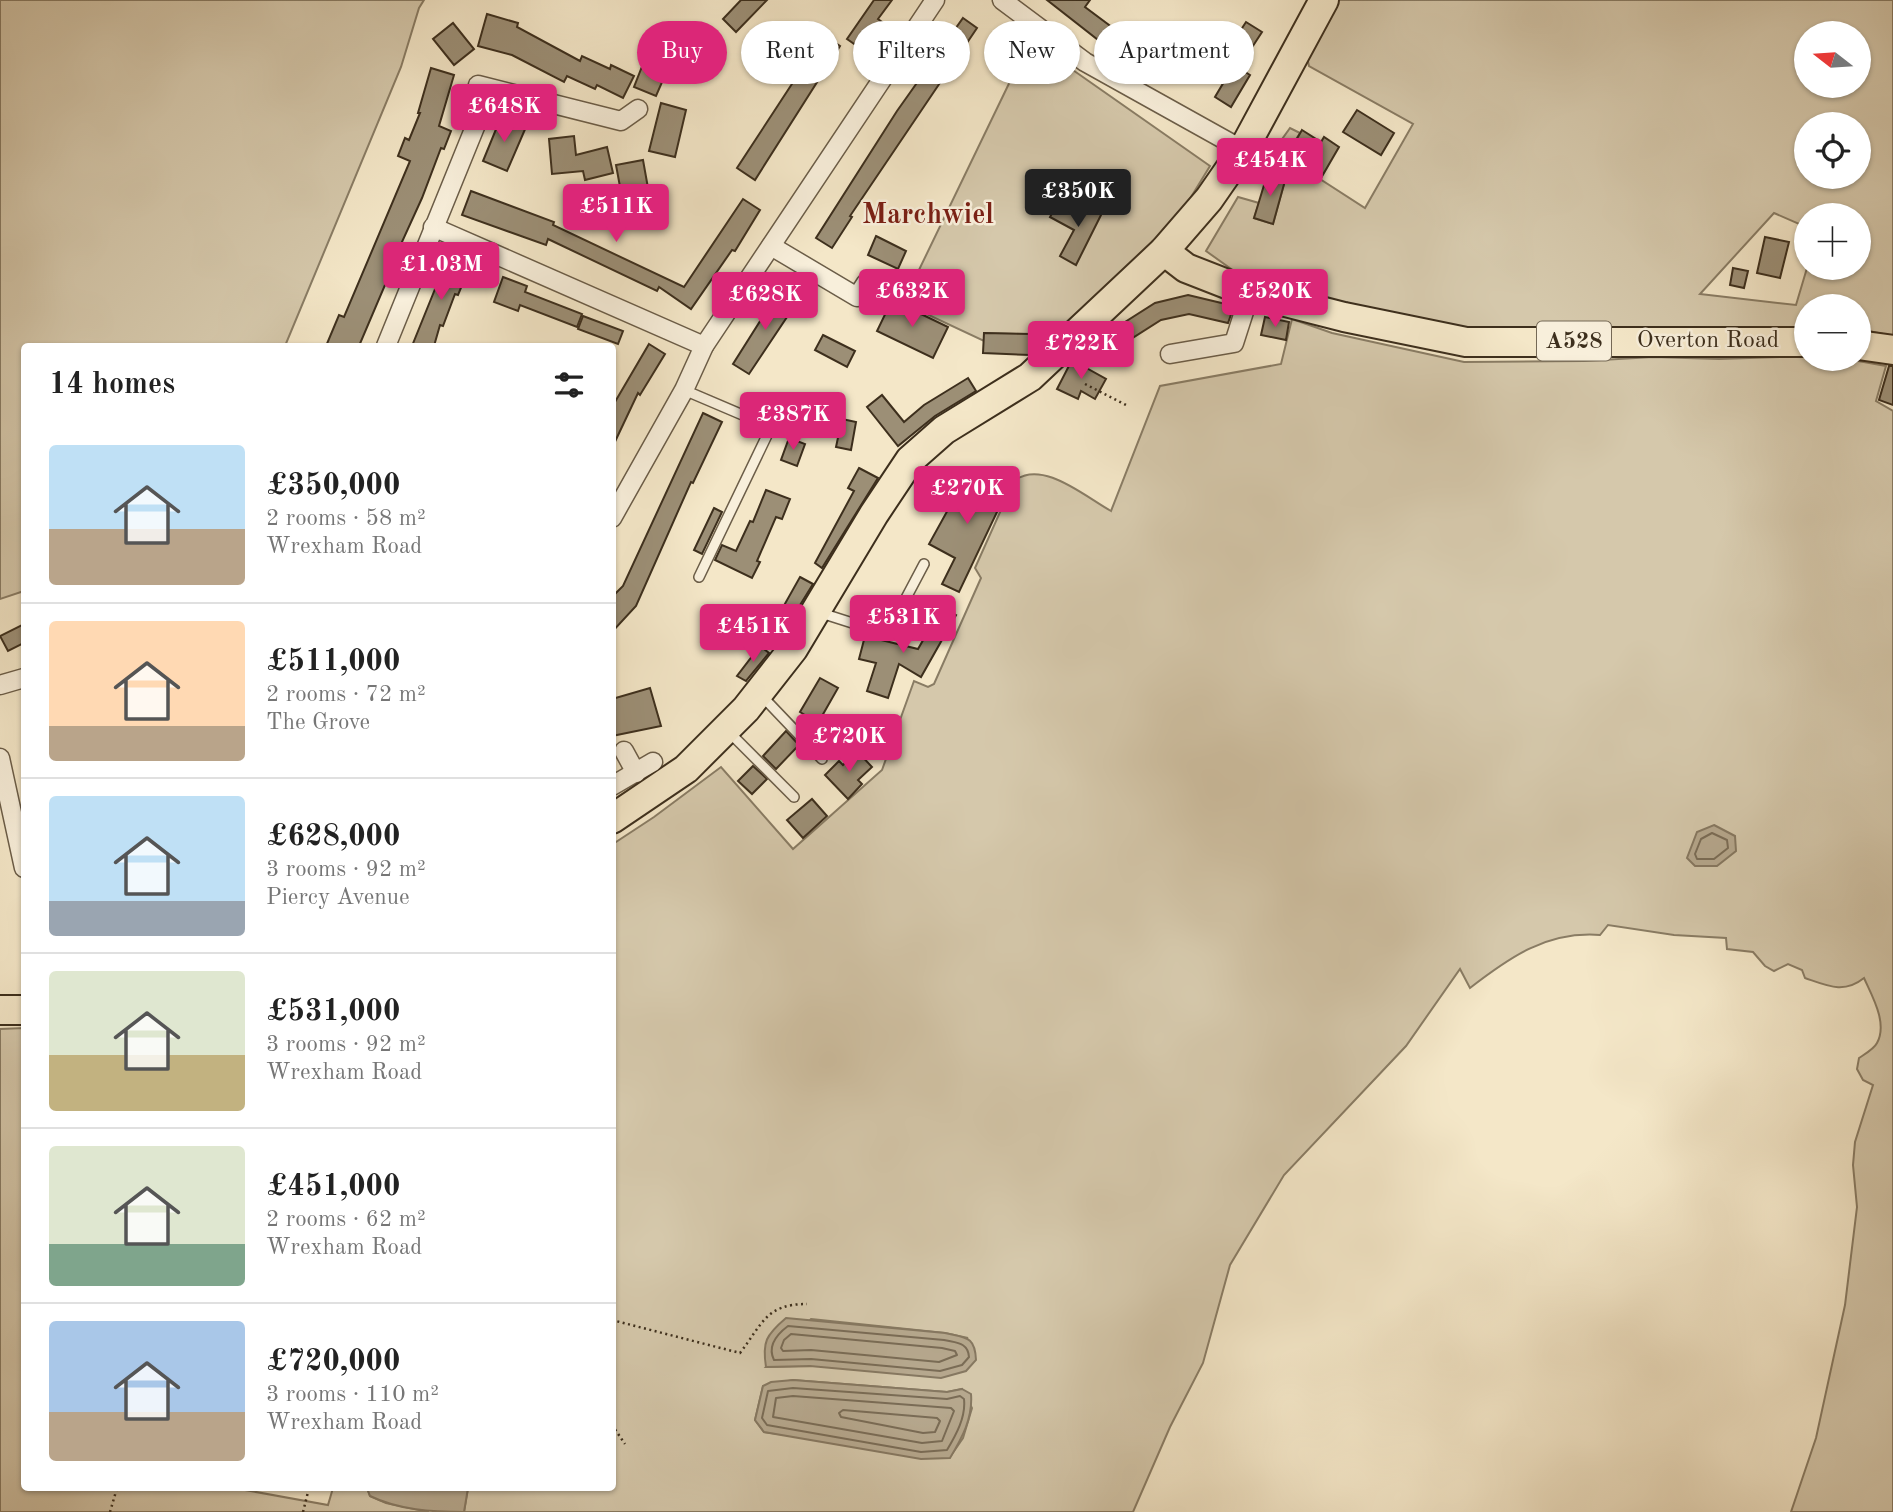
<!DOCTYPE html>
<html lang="en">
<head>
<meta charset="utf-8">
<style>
  :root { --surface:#fff; --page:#f2f2f2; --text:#222; --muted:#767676; --line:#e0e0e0; --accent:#db2777 }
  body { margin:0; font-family:"Old Standard TT",serif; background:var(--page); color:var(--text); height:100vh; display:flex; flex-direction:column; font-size:26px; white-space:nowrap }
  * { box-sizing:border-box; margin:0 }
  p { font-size:23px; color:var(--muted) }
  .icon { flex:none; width:38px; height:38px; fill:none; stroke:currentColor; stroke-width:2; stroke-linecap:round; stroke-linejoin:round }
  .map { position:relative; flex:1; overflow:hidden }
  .details { position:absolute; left:21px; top:343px; width:595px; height:1148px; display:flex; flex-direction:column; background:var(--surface); border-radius:7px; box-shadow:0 2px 5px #0004 }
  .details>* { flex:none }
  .guide { position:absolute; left:637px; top:21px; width:665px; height:63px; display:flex; gap:14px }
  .needle { width:46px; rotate:287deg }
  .controls { position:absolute; left:1794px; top:21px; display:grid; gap:14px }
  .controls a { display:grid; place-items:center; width:77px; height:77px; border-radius:50%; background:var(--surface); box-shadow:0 2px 5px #0004; font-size:35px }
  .price { position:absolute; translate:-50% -60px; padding:0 16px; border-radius:7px; background:var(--accent); color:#fff; font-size:23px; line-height:46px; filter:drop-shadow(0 2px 4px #0008) }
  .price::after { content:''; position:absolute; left:50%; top:42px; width:21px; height:16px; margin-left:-10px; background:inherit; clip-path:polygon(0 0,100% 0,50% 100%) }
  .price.current { background:#222; color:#fff }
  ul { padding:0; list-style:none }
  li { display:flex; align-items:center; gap:21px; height:175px; padding:0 28px }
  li+li { border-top:2px solid var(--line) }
  li span { display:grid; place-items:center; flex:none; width:196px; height:140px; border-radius:7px; color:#555 }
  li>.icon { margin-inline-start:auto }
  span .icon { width:84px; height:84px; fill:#fffc; stroke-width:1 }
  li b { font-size:30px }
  h2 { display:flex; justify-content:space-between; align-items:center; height:84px; padding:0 28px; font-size:30px }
  .chip { padding:0 24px; border-radius:32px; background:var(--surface); box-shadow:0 2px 5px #0004; font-size:24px; line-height:63px }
  .chip.current { background:var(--accent); color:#fff }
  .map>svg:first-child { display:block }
</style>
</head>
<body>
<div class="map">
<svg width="1893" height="1512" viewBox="0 0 1893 1512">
  <rect width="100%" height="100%" fill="#f4e7c8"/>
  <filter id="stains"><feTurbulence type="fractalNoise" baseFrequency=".00286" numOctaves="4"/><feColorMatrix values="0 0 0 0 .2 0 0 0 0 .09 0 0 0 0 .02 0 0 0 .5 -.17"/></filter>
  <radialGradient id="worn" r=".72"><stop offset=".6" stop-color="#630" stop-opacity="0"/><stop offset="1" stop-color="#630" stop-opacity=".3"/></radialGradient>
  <g fill="#d5c8ab" stroke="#897c64" stroke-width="2" fill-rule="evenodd">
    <path d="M0 0H424L419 8 401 67 285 346H24V591L0 599Z"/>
    <path d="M1337 0H1893V336L1859 329 1858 306H1806V331L1491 336 1262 291 1206 251 1238 197 1259 203 1254 218 1273 224 1286 177 1268 172 1265 163 1290 128 1300 133 1295 141 1298 143 1289 159 1365 208 1413 124 1309 66 1307 57ZM1806 33H1858V86H1806ZM1806 124H1858V177H1806ZM1774 213 1806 227V215H1858V268H1807L1796 305 1700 294Z"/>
    <path d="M1030 40 1210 166 1169 233 1072 320 1062 325 1058 335 984 333V341L903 303Z"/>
    <path d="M1292 319 1332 333 1464 362 1584 361 1653 357 1719 359 1806 356V359H1847L1886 366 1876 401 1893 411V1512H1791L1816 1438 1845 1305 1857 1207 1853 1165 1855 1142 1873 1085 1863 1080 1857 1069 1859 1058C1865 1054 1874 1049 1877 1043 1888 1023 1872 996 1864 978 1844 994 1828 986 1805 978L1802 970 1788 964 1774 971 1765 966 1753 952 1727 949 1726 938 1674 935 1608 925 1600 935C1547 931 1510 957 1470 988L1460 969 1406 1046 1284 1175 1230 1265 1203 1363 1170 1427 1133 1512H464L468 1488H612L613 844 654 817 721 767 793 849 882 770 914 681 928 687 934 684 981 578 975 568 1014 481C1042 459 1084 496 1111 511L1160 386 1281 364ZM811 1319 945 1333 968 1338 810 1366 766 1367ZM793 1380 947 1392 962 1389 972 1408 963 1438 950 1457 764 1432 755 1420 763 1386Z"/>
    <path d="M24 1028V1488H234L328 1505 333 1488H367L370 1496 386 1503 429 1512H0V1029Z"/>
  </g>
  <g fill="#b6a88e" stroke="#867861" stroke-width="2">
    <path d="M1714 825 1735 836 1736 851 1717 866H1695L1687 858 1697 832Z"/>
    <path d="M786 1318 945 1333C966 1338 975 1336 976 1360L966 1371 941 1378 810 1366 766 1367C762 1342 766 1335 786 1318Z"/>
    <path d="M793 1380 947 1392 962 1389 971 1394C973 1418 962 1438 950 1458L921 1459 764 1432 755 1420 763 1386 771 1382Z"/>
    <path d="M367 1488H468L464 1512C432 1512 399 1510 370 1496Z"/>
  </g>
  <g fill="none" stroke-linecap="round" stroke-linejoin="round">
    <g stroke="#7a6c56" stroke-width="2">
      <path d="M1712 833 1727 840 1728 848 1714 859H1697L1695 854 1701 839Z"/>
      <path d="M788 1326 944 1340C956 1343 968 1342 969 1357L962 1365 940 1371 811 1359 774 1360C767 1346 776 1335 788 1326Z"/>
      <path d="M791 1334 942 1348 955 1351 957 1355 939 1362 811 1350 783 1351 781 1348 784 1340Z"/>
      <path d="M793 1388 947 1399 960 1396 964 1399C966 1417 956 1435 947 1450L921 1452 767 1425 762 1418 768 1391Z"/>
      <path d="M793 1396 951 1408 954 1411 942 1441 922 1443 773 1417 776 1398Z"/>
      <path d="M843 1410 937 1418 940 1421 935 1432 923 1433 841 1417 839 1413Z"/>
    </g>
  </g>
  <g fill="#9c8f76" stroke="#3d2f1d" stroke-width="2">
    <path d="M741 0H767L736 32 723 19Z"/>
    <path d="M874 0H892L878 19 882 22 863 50 847 39Z"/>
    <path d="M1047 0H1090L1085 7 1113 28 1102 43Z"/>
    <path d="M487 14 518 23 517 27 580 61 582 56 610 69 611 65 634 76 623 98 597 85 595 89 567 76 564 82 512 55 478 46Z"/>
    <path d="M963 18 977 28 850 216 852 217 832 248 816 238 897 111Z"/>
    <path d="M1246 22 1262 32 1249 52 1233 42Z"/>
    <path d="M453 23 474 49 454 65 433 39Z"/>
    <path d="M824 35 840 46 755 180 737 168Z"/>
    <path d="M1134 41 1154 53 1142 73 1122 61Z"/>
    <path d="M643 64 666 73 656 96 634 87Z"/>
    <path d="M1234 65 1250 75 1231 107 1215 97Z"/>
    <path d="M431 68 454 75 439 126 451 131 444 149 441 148 422 198 386 277 388 278 359 346H326L339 315 344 317 410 161 398 156 405 138 409 140 420 113H418Z"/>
    <path d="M661 103 686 110 675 157 649 151Z"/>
    <path d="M1357 110 1394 133 1381 155 1343 132Z"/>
    <path d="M501 117 526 127 507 171 483 161Z"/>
    <path d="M1302 130 1321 142 1324 137 1339 147 1321 178 1289 159 1298 143 1295 142Z"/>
    <path d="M574 136 576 155 607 147 613 173 585 180 583 171 552 174 549 139Z"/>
    <path d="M643 160 648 188 621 192 616 165Z"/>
    <path d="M1268 172 1286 177 1273 224 1254 218Z"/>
    <path d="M471 191 554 222 553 225 684 287 743 199 760 210 735 251 732 250 691 309 659 287 657 291 548 239 546 245 462 215Z"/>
    <path d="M1096 202 1102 205 1103 211 1076 265 1060 256 1074 230 1050 217 1058 203 1083 217 1090 204Z"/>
    <path d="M876 236 906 251 898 269 868 255Z"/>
    <path d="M1765 237 1789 242 1780 278 1757 273Z"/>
    <path d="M448 257 470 266 458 295 455 294 443 326 440 325 434 346H412Z"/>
    <path d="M1733 268 1748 271 1744 288 1730 285Z"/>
    <path d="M503 277 527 286 525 292 582 314 577 327 520 305 518 311 494 302Z"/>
    <path d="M779 291 797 302 749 374 733 364Z"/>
    <path d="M1188 295 1234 306 1228 323 1189 314 1161 320 1123 344 1114 329 1155 303Z"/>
    <path d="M892 300 948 327 933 358 877 331Z"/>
    <path d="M583 316 623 331 618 344 578 329Z"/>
    <path d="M1265 317 1289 322 1286 340 1261 335Z"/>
    <path d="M984 333 1033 334 1032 352 1030 355 983 353Z"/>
    <path d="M823 335 855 351 847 367 815 350Z"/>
    <path d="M649 344 665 354 640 395 638 393 612 448V407Z"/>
    <path d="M1072 360 1106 379 1095 399 1081 391 1078 399 1057 389Z"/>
    <path d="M1889 366H1893V405L1879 400Z"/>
    <path d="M968 378 976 391 935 416 898 446 867 407 882 395 904 422 924 405Z"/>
    <path d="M829 394V409L800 410 805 395Z"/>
    <path d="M786 396 778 411H764L763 397Z"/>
    <path d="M703 413 722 422 693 483 691 482 636 606 612 632V597L623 586Z"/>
    <path d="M842 419 856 422 851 450 836 447Z"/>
    <path d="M789 438 805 444 797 466 781 460Z"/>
    <path d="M859 468 878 478 822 568 815 563 854 491 848 488Z"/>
    <path d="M970 470 991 482 989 485 1006 493 959 592 942 584 955 558 929 544Z"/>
    <path d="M766 490 790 499 782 519 776 517 757 561 760 562 752 578 715 560 722 545 736 551 750 521 753 522Z"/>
    <path d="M714 508 722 512 702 554 694 550Z"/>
    <path d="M800 577 813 584 784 631 773 625Z"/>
    <path d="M942 607 956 615 921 677 899 664 888 698 867 691 876 663 859 659 865 636 918 649Z"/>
    <path d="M24 624V643L8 651 0 636Z"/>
    <path d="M760 646 769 653 746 681 737 676Z"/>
    <path d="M820 678 838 688 818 723 800 712Z"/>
    <path d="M650 688 661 726 612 736V699Z"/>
    <path d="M786 731 799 745 776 769 763 756Z"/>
    <path d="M857 751 872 767 858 780 862 784 848 799 825 775 839 761 843 765Z"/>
    <path d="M753 766 767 779 752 794 738 781Z"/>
    <path d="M812 799 827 816 803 838 787 820Z"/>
  </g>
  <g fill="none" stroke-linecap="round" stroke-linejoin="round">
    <defs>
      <g id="service">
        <path d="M1091 323 1119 355"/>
        <path d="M684 390 771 427 825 431"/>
        <path d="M699 577 771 427"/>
        <path d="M821 613 887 634 924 564"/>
        <path d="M762 696 822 759"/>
        <path d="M727 730 794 797"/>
      </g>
      <g id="minor">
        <path d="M1002 0 1085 62 1243 150"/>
        <path d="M478 85 621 121 638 109"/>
        <path d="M433 227 704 346"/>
        <path d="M771 246 857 297 866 283"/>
        <path d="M386 346 490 90"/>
        <path d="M1170 354 1234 343 1250 293"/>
        <path d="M612 518 684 390 704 346 935 0"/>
        <path d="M0 685 24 678"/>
        <path d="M624 751 636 773"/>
        <path d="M0 758 24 868"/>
        <path d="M612 786 653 762"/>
      </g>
      <g id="primary">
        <path d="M1164 251 1186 268 1250 293 1344 317 1466 342H1806"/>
        <path d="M1858 345 1893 350"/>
        <path d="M612 819 686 769 746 709 793 649 874 514 910 460 944 430 1030 377 1164 251 1209 199 1243 150 1324 0"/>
        <path d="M0 1010H24"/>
      </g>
    </defs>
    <use href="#service" stroke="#6b5d48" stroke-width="12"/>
    <use href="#minor" stroke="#6b5d48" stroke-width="21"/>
    <use href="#primary" stroke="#3d2f1d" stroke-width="32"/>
    <g stroke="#3d2f1d" stroke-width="2.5" stroke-dasharray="2 3.5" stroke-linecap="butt">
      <path d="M1085 384 1128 406"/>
      <path d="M612 1320 740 1353C763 1323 766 1304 807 1304"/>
      <path d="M612 1425 625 1444"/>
      <path d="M110 1512 117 1488"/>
      <path d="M303 1512 309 1488"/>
    </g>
    <use href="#service" stroke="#f8efdb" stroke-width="9"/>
    <use href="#minor" stroke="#f8efdb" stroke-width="18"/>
    <use href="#primary" stroke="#f4e7c8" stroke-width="28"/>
  </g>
  <g text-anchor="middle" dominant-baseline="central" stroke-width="5" stroke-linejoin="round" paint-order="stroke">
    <rect fill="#f8efdb" stroke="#756956" stroke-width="2" x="1537" y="321.5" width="74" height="39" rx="5"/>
    <g font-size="23" font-weight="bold" fill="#3d2f1d">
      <text x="1574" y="341">A528</text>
    </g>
    <g font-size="24" fill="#3d2f1d" stroke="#f8efdb">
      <text x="1708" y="341">Overton Road</text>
    </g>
    <g font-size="28" font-weight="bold" fill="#7a1f14" stroke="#f8efdb">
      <text x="928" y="216">Marchwiel</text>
    </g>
  </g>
  <rect width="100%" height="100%" filter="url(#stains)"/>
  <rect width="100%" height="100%" fill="url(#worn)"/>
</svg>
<div class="controls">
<a><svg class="needle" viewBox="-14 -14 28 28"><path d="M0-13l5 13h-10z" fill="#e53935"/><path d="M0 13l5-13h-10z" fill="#767676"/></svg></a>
<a><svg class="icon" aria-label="locate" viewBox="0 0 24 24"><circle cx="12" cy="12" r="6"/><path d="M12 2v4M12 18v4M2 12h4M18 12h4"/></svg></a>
<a>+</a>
<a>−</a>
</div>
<b class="price" style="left:504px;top:144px">£648K</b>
<b class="price" style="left:1270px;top:198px">£454K</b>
<b class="price current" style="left:1078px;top:229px">£350K</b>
<b class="price" style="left:616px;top:244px">£511K</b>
<b class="price" style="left:441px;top:302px">£1.03M</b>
<b class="price" style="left:912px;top:329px">£632K</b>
<b class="price" style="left:1275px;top:329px">£520K</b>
<b class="price" style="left:765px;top:332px">£628K</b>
<b class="price" style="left:1081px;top:381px">£722K</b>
<b class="price" style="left:793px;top:452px">£387K</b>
<b class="price" style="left:967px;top:526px">£270K</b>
<b class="price" style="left:903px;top:655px">£531K</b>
<b class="price" style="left:753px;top:664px">£451K</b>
<b class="price" style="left:849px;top:774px">£720K</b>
<div class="guide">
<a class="chip current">Buy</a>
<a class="chip">Rent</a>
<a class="chip">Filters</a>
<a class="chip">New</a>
<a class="chip">Apartment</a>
</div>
<section class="details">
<h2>14 homes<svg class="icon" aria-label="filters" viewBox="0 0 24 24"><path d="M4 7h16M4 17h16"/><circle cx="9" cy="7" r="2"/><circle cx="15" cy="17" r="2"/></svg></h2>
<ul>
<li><span style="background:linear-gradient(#bfe0f5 60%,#b9a48a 0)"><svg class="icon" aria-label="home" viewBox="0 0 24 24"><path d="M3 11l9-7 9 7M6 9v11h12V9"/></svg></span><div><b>£350,000</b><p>2 rooms · 58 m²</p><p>Wrexham Road</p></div></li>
<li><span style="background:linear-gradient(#ffd9b3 75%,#b9a48a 0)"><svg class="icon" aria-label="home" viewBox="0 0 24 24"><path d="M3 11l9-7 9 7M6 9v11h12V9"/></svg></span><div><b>£511,000</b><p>2 rooms · 72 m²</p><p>The Grove</p></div></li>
<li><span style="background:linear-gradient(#bfe0f5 75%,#9aa5b1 0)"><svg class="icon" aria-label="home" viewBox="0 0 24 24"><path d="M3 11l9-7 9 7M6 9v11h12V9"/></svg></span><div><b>£628,000</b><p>3 rooms · 92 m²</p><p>Piercy Avenue</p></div></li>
<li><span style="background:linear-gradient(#dfe7d0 60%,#c2b280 0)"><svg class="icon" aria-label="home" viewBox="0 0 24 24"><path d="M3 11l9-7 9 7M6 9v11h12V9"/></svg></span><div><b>£531,000</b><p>3 rooms · 92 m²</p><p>Wrexham Road</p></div></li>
<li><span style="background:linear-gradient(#dfe7d0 70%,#7fa58c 0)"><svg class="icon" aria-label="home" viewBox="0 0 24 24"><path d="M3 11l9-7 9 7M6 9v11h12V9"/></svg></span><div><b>£451,000</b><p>2 rooms · 62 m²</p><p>Wrexham Road</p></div></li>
<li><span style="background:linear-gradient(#a9c7e8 65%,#b9a48a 0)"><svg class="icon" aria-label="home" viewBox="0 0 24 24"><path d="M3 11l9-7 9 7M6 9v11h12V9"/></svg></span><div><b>£720,000</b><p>3 rooms · 110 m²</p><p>Wrexham Road</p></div></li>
</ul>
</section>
</div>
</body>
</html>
